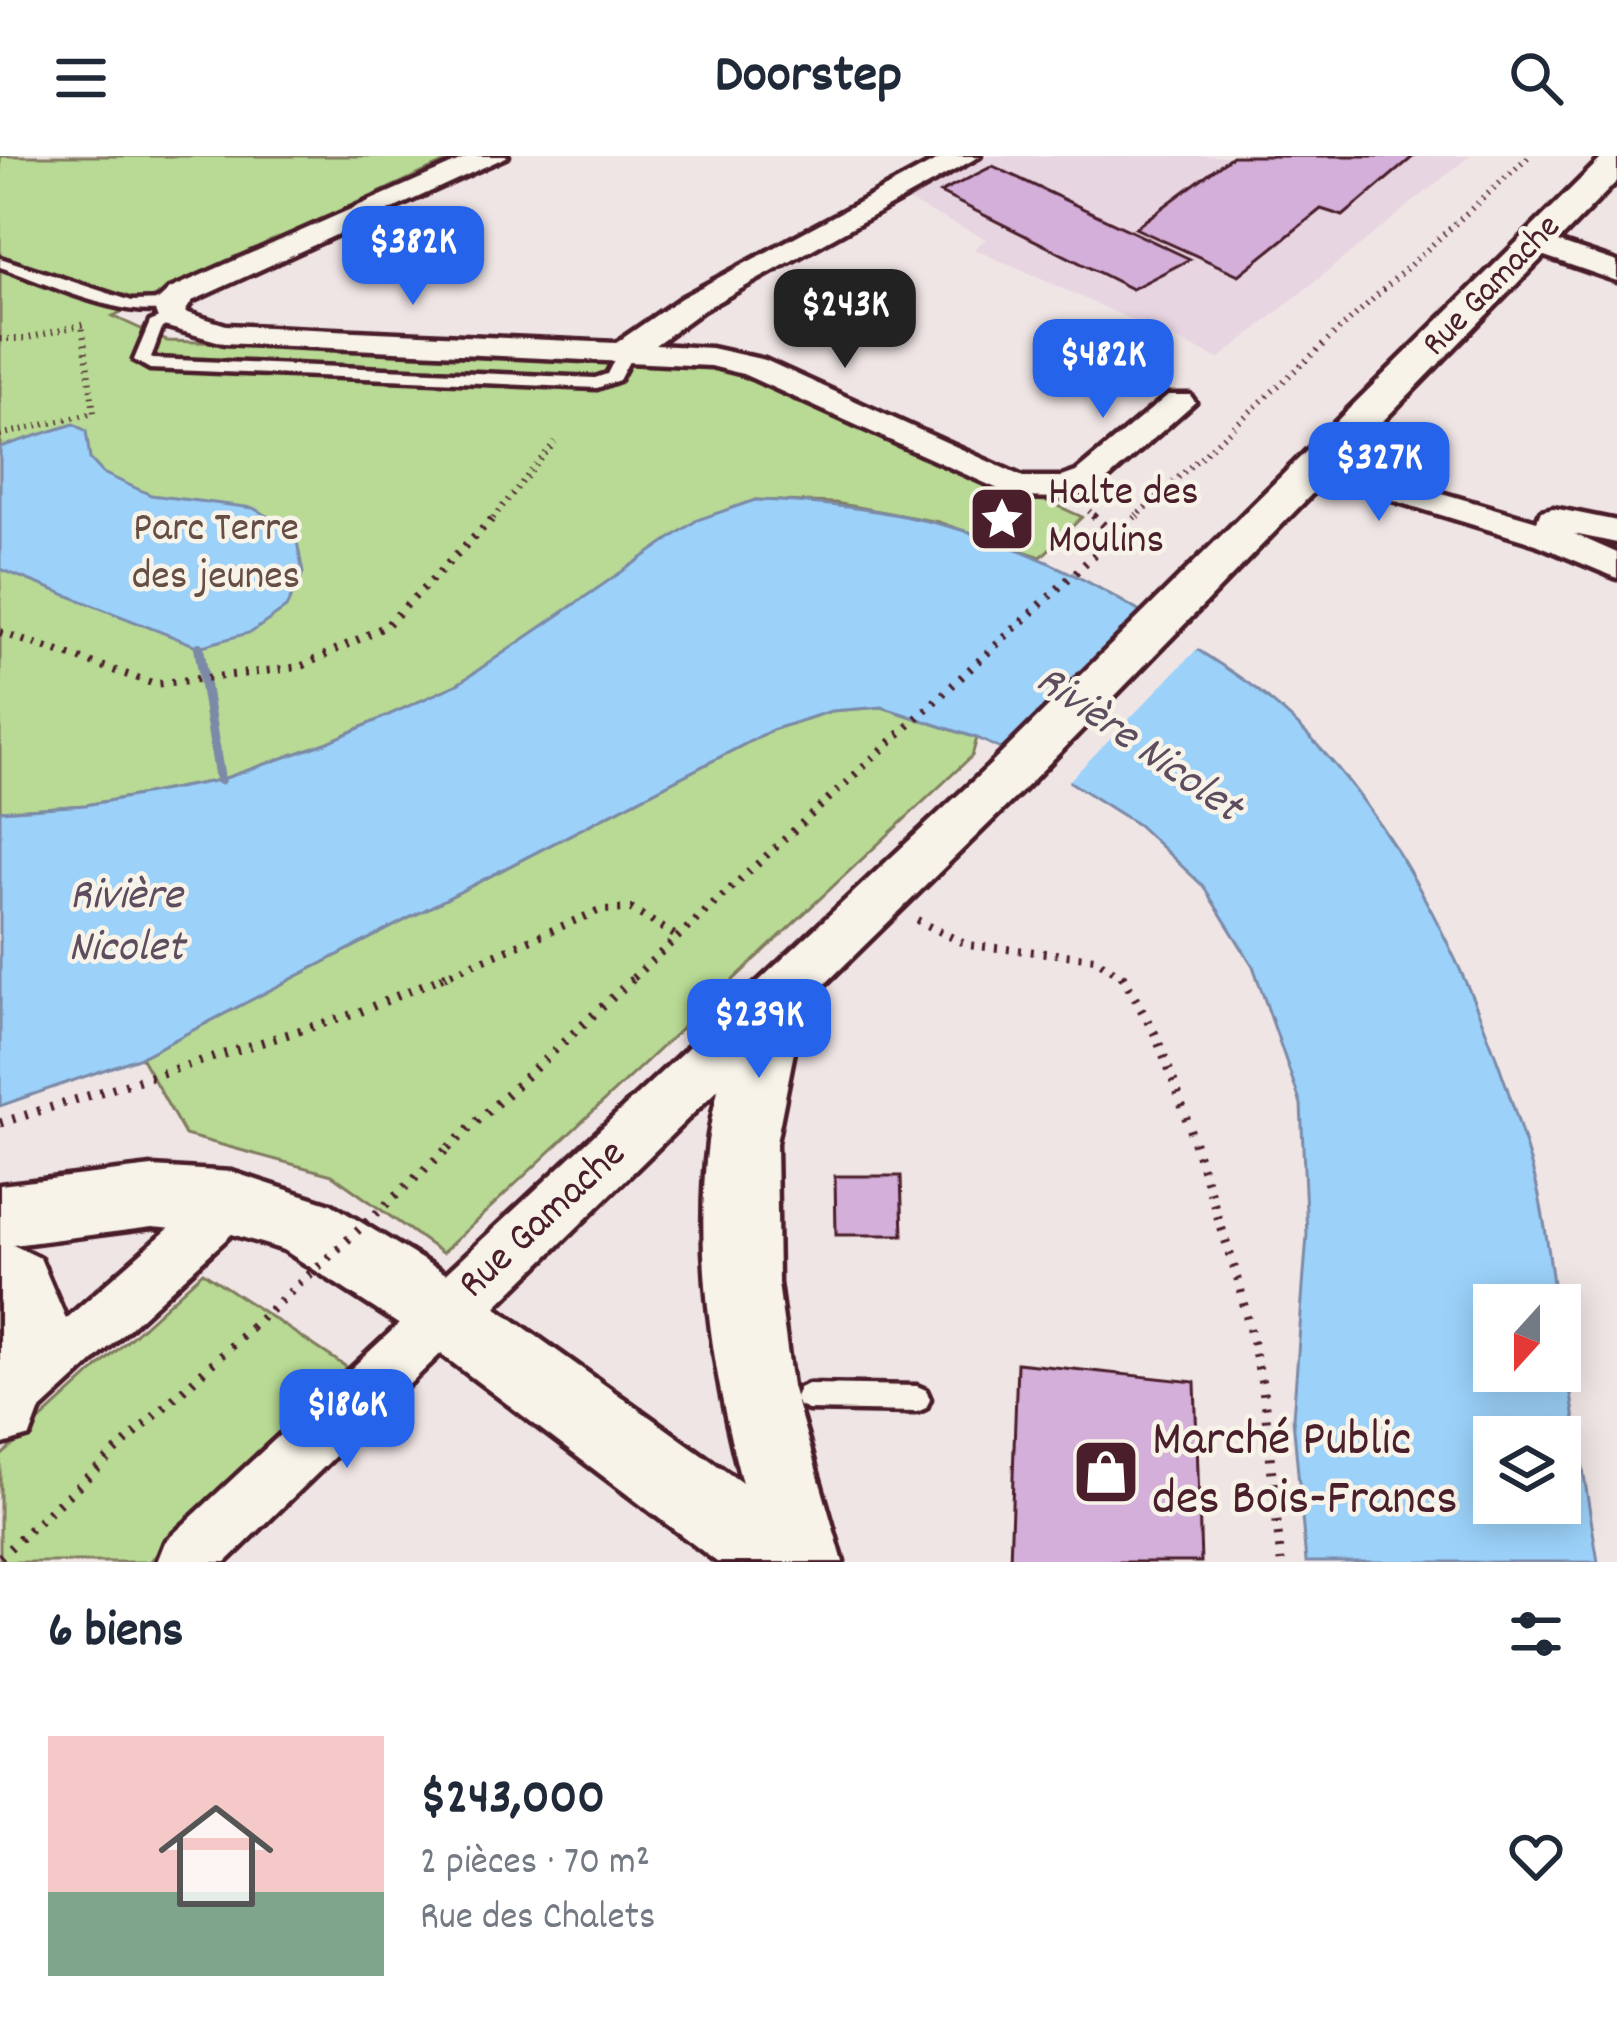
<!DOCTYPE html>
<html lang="fr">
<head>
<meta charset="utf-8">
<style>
  :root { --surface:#fff; --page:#f2f2f3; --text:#1f2937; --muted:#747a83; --line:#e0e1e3; --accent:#2563eb }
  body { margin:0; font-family:Dekko,sans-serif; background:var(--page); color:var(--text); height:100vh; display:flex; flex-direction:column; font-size:45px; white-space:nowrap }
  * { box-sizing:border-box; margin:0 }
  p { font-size:39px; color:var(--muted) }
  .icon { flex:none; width:66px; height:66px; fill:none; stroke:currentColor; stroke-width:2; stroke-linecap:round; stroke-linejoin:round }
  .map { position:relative; height:1406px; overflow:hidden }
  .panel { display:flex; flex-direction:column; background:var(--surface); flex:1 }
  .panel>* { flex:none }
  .needle { width:78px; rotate:201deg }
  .tools { position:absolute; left:1473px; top:1128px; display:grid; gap:24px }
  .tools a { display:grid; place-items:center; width:108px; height:108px; border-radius:0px; background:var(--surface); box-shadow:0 6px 30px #0003; font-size:60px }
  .price { position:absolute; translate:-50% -102px; padding:0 27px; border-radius:24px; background:var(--accent); color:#fff; font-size:39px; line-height:78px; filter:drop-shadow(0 3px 6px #0008) }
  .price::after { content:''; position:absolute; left:50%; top:72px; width:36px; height:27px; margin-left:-18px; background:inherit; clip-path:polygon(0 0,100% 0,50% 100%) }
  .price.current { background:#222; color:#fff }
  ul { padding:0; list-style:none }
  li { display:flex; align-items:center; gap:36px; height:300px; padding:0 48px }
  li+li { border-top:3px solid var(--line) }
  li span { display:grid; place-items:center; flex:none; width:336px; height:240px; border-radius:0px; color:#555 }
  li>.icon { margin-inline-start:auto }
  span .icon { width:144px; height:144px; fill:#fffc; stroke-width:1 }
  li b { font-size:51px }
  h2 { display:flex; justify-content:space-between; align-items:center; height:144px; padding:0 48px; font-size:51px }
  header { display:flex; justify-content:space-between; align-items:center; height:156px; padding:0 48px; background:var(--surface); font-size:54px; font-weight:700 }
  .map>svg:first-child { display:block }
</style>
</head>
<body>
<header><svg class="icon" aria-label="menu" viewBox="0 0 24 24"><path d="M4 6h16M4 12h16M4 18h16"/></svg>Doorstep<svg class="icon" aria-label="search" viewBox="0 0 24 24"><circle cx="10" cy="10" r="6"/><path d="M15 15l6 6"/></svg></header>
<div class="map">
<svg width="1617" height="1406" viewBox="0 0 1617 1406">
  <rect width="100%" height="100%" fill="#f0e5e5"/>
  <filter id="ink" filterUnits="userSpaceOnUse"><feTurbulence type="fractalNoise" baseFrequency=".00833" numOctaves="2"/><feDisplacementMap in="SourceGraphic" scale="24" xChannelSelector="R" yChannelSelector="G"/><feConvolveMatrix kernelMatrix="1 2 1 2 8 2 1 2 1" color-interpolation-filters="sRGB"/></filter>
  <g filter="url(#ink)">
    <path fill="#e7d5e1" d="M951 0H1470L1219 203 974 93 986 83 887 35Z"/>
    <g fill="#b8da94" stroke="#817c60" stroke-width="3">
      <path d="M0 0H458L113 160 167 185 623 201 719 195 1082 361 1041 401 938 366 835 347 755 344 570 453 458 528 326 587 220 624 86 649 0 655Z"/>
      <path d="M882 551 977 582 972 600 442 1097 332 1019 185 979 141 901 772 574 831 555Z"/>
      <path d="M203 1116 351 1214 149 1406H0V1301Z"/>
    </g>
    <g fill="#9cd2fa" stroke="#7b8aa7" stroke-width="3" fill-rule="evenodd">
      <path d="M74 268 86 275 90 303 103 317 151 339 253 352 295 375 303 417 286 452 252 476 199 491 0 413V291Z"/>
      <path d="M755 344C926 350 1039 386 1180 482 1205 499 1232 515 1256 533 1399 642 1489 855 1535 1023 1546 1064 1550 1108 1556 1149H1494V1215H1560V1171L1598 1406H1306L1293 1262 1307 1079 1301 948 1253 810 1203 730 1138 669 1067 624 977 582 882 551 831 555 772 574 141 901 0 950V655L86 649 220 624 326 587 458 528 697 364ZM1494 1281H1560V1347H1494Z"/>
    </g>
    <path fill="#f0e5e5" d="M1151 455 1201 489 1064 630 1000 600Z"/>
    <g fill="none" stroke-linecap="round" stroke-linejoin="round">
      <path stroke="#7b8aa7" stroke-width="10" d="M199 491 220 624"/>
    </g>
    <g fill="#d3afd9" stroke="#4a1f2b" stroke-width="3">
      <path d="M1232 0H1414L1343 60 1321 53 1239 119 1135 72Z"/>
      <path d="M993 10 1190 103 1132 133 940 37Z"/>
      <path d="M835 1020H901L903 1079H836Z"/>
      <path d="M1017 1207 1195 1226 1201 1406H1010Z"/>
    </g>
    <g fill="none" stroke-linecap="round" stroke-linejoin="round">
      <defs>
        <g id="service">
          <path d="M0 102 132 145 168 144 176 149C138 171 41 125 0 111Z"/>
          <path d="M171 157 179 162 162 172 151 202 153 203 595 222 607 218 621 191 627 189 635 194 619 224 597 232 150 213 134 204 150 166Z"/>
          <path d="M808 1228 917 1230 926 1234 930 1243 926 1252 917 1256 808 1254 799 1250 795 1241 799 1232Z"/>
        </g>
        <g id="minor">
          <path d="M471 0H508L192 145 185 156 226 169 616 187 681 142 945 0H980L703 154 655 189 711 192 765 204 1023 321H1062L1076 316 1168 239H1190L1195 246 1100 330 1062 342 1016 341 743 218 711 210 224 187 160 169 153 149 170 133Z"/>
          <path d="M1534 78 1617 106V125L1524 93 1519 87Z"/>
          <path d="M1319 301 1537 365 1541 355 1553 352 1617 365V387L1574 378 1617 397V422L1536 388 1307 318 1302 311 1307 304Z"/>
          <path d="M232 1026 249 1032 257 1047 249 1062 19 1274 0 1281V1221L215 1032Z"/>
          <path d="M446 1135 464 1141 472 1158 464 1175 226 1406H157L165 1386 428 1141Z"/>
        </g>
        <path id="tertiary" d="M1604 0H1617V25L1022 635 468 1178 446 1186 424 1178 415 1158 424 1138 988 611Z"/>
        <path id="secondary" d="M771 824 794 832 803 850 776 987 778 1127 792 1230 843 1406H717L420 1182 284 1094 232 1078 152 1071 13 1089 40 1102 70 1172 30 1280 0 1289V1029L152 1011 232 1016 331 1048 472 1134 742 1327C713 1218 694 1100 708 986 714 941 729 895 739 850L748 832Z"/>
      </defs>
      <use href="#service" stroke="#4a1f2b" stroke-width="9"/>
      <use href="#minor" stroke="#4a1f2b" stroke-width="9"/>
      <use href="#tertiary" stroke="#4a1f2b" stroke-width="9"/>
      <use href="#secondary" stroke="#4a1f2b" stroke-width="9"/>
      <g stroke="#4a1f2b" stroke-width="6" stroke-dasharray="1.5 6" stroke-linecap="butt">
        <path d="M0 183H24L85 168"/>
        <path d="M0 279 94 257 82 169"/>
        <path d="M1089 355 1097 362"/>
        <path d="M493 362 555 286"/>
        <path d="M1134 362 1529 0"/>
      </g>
      <g stroke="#4a1f2b" stroke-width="8" stroke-dasharray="3 9" stroke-linecap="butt">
        <path d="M1093 359 1113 378"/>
        <path d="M0 476 155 528 300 511 386 470 496 359"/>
        <path d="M917 764 967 789 1095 802 1124 822"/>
        <path d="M440 822 600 754 631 753 678 781"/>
        <path d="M633 822 1138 359"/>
      </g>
      <g stroke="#4a1f2b" stroke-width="9" stroke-dasharray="3 10" stroke-linecap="butt">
        <path d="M1122 819 1155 878 1177 934 1238 1123 1263 1231 1281 1406"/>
        <path d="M0 967 357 857 447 819"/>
        <path d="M448 992 637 819"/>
        <path d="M0 1401 251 1172"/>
      </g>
      <use href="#service" fill="#f7f3e8" fill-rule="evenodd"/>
      <use href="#minor" fill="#f7f3e8" fill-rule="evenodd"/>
      <use href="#tertiary" fill="#f7f3e8" fill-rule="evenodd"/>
      <use href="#secondary" fill="#f7f3e8" fill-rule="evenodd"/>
      <path stroke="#4a1f2b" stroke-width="9" stroke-dasharray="3 10" stroke-linecap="butt" d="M251 1172 448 992"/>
    </g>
  </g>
  <defs>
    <symbol id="sight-square" viewBox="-11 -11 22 22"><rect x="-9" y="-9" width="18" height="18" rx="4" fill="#4a1f2b" stroke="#f7f3e8"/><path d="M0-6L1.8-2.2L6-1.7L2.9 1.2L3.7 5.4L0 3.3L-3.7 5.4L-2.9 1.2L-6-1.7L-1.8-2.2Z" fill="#fff"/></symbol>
    <symbol id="shop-square" viewBox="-11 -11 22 22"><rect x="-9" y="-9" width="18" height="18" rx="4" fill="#4a1f2b" stroke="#f7f3e8"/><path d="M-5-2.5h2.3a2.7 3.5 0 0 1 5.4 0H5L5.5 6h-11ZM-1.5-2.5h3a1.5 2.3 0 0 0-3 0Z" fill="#fff"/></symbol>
  </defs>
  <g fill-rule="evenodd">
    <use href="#sight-square" x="964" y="325" width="76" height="76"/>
    <use href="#shop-square" x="1068" y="1278" width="76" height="76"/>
  </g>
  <g text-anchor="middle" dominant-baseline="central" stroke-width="9" stroke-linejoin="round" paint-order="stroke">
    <g font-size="36" fill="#4a1f2b" stroke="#f7f3e8">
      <text transform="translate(1493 131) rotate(-46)">Rue Gamache</text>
    </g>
    <g font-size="42" fill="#4a1f2b" stroke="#f7f3e8" text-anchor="start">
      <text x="1048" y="339">Halte des<tspan x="1048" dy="48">Moulins</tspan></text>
    </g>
    <g font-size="42" fill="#664e45" stroke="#f7f3e8">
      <text x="216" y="375">Parc Terre<tspan x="216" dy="48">des jeunes</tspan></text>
    </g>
    <g font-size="42" fill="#4a1f2b" stroke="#f7f3e8">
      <text transform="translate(544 1065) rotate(-43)">Rue Gamache</text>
    </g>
    <g font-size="45" font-style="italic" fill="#5e4c5f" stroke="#f7f3e8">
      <text transform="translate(1137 590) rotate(35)">Rivière Nicolet</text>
      <text x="126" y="742">Rivière<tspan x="126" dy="52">Nicolet</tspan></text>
    </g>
    <g font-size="51" fill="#4a1f2b" stroke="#f7f3e8" text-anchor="start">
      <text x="1152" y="1287">Marché Public<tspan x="1152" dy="59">des Bois-Francs</tspan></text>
    </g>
  </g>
</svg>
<div class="tools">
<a><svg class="needle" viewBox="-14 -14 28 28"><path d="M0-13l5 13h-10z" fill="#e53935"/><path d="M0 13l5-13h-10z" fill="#747a83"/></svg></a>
<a><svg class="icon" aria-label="layers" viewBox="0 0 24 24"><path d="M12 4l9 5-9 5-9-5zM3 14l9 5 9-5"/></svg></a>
</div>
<b class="price" style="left:413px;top:152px">$382K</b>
<b class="price current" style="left:845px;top:215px">$243K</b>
<b class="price" style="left:1103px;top:265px">$482K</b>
<b class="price" style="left:1379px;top:368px">$327K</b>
<b class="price" style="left:759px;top:925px">$239K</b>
<b class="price" style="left:347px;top:1315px">$186K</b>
</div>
<section class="panel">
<h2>6 biens<svg class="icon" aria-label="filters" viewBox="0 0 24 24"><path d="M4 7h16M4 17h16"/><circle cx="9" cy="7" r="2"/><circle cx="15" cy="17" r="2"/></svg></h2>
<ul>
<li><span style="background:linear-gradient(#f6c9c9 65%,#7fa58c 0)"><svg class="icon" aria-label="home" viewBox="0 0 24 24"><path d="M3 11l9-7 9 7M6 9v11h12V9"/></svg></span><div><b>$243,000</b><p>2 pièces · 70 m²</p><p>Rue des Chalets</p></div><svg class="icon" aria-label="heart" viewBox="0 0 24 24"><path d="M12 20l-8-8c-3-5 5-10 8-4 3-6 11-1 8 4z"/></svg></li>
</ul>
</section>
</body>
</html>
